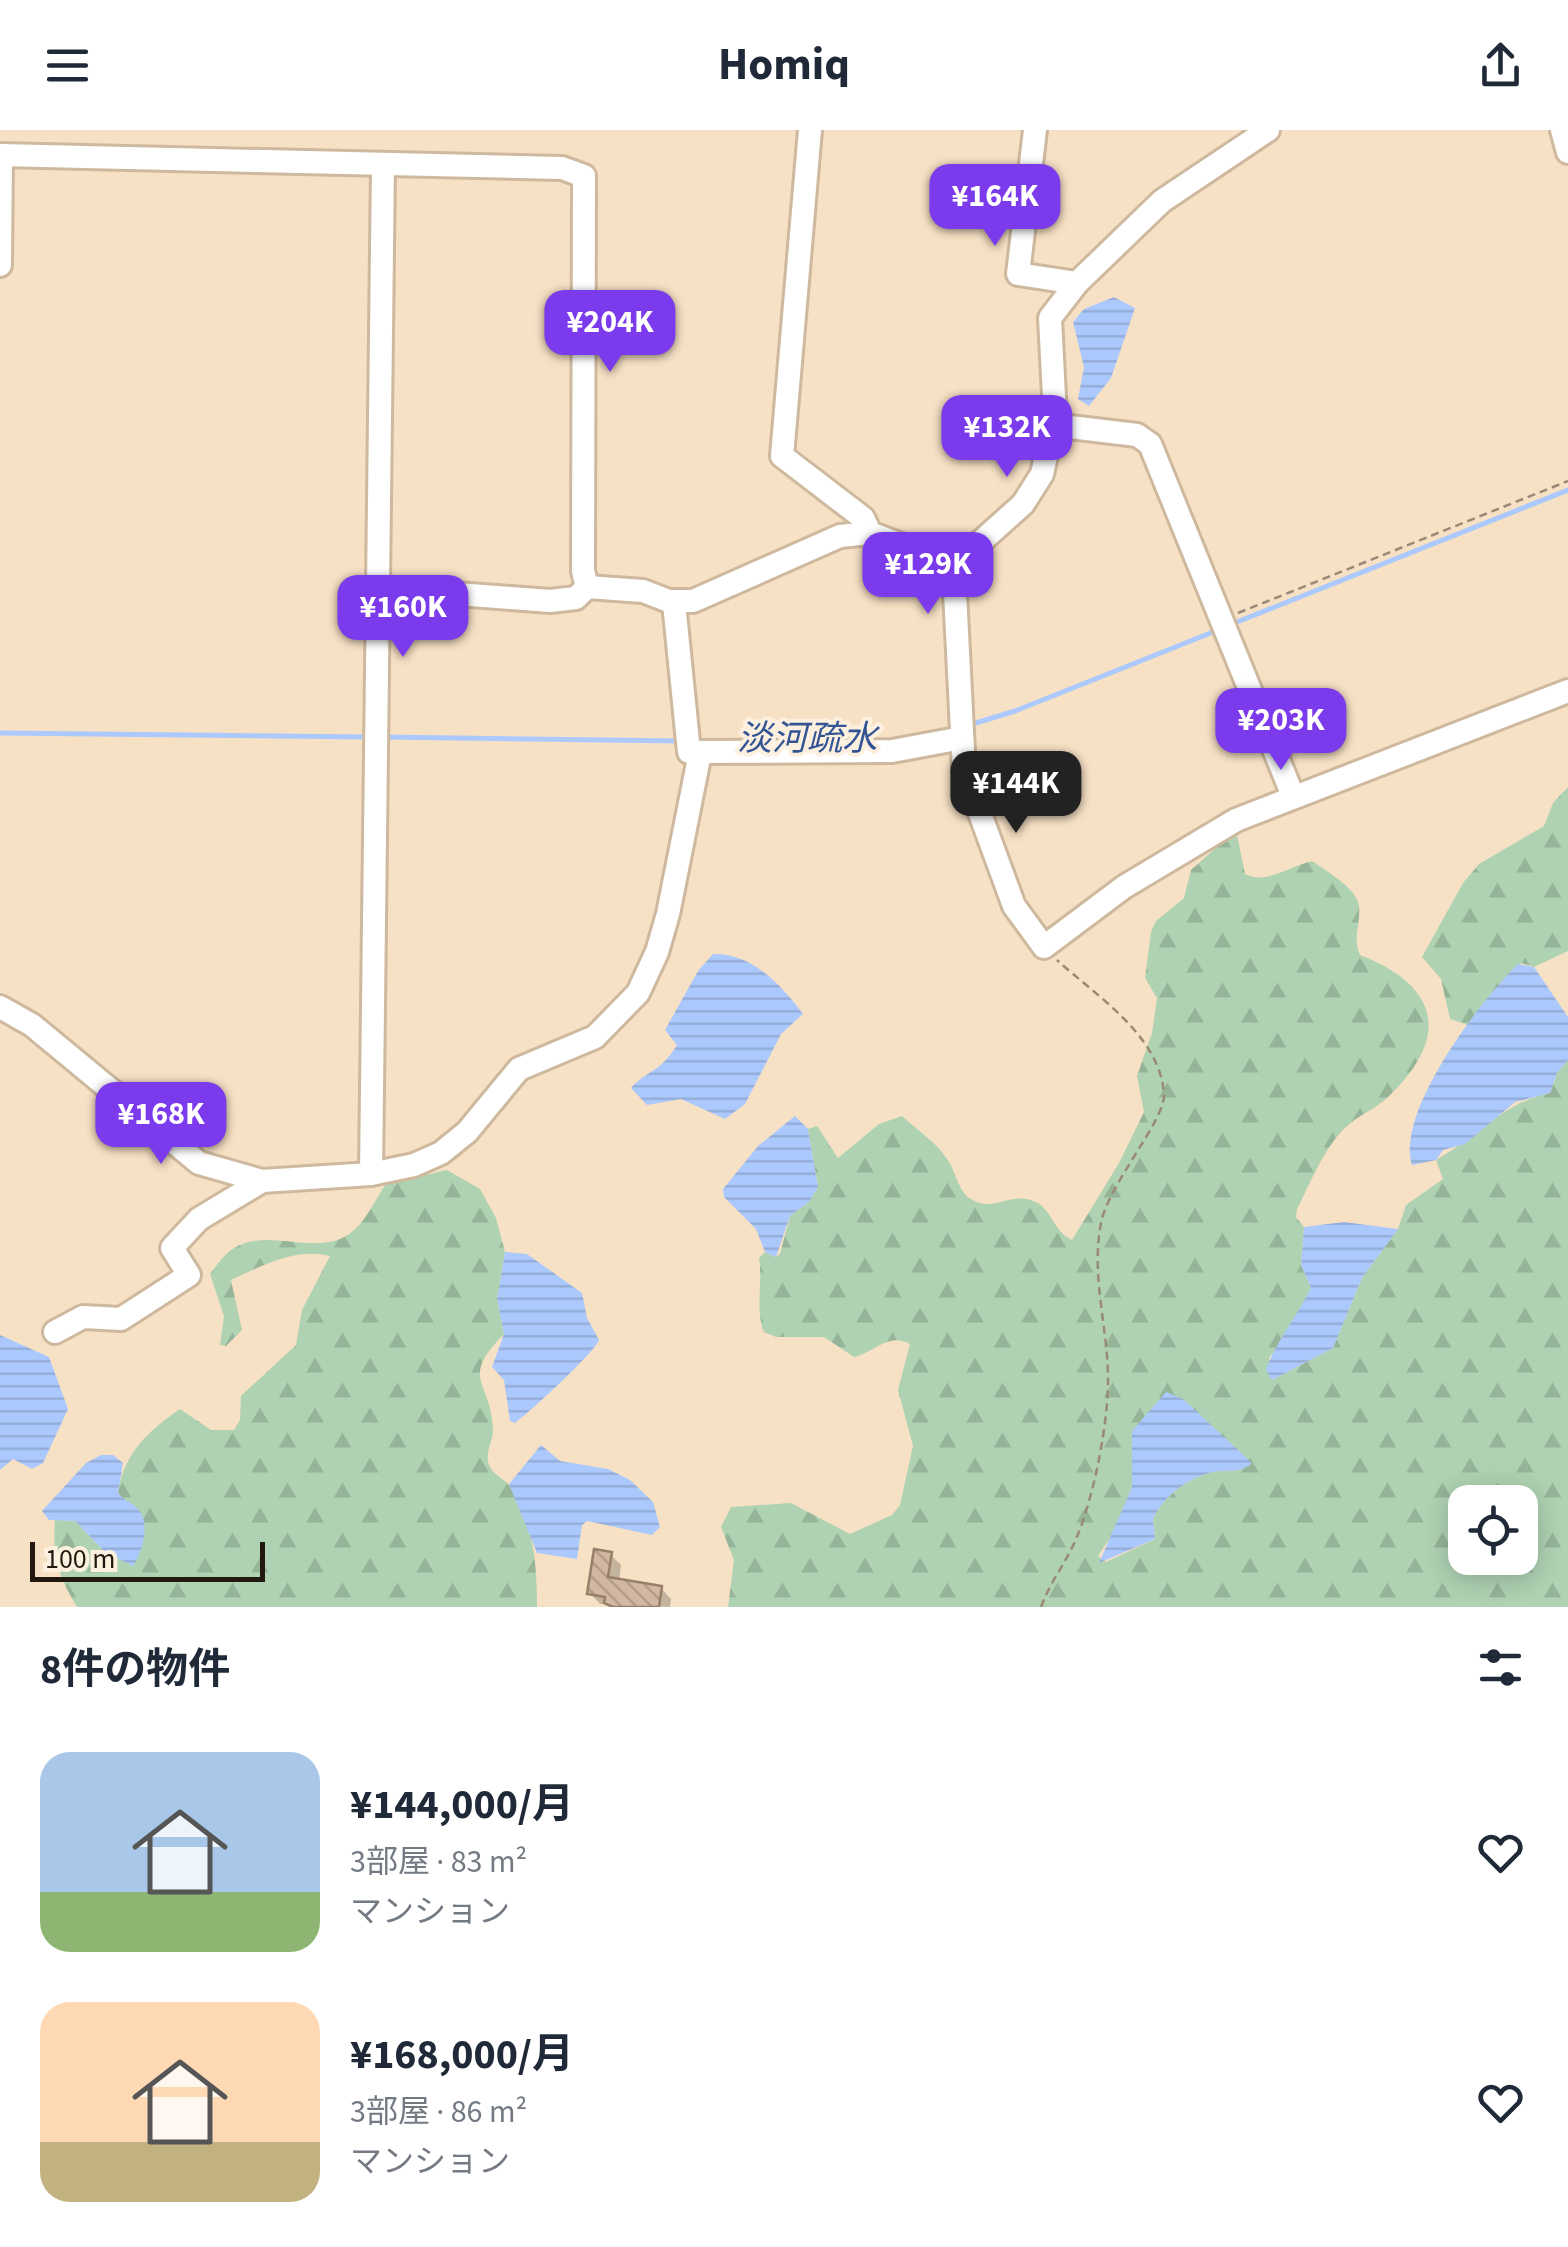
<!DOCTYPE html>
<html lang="ja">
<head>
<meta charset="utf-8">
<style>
  :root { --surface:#fff; --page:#f6f6f7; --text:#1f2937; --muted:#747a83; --accent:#7c3aed }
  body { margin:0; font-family:"Source Sans 3","Noto Sans JP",sans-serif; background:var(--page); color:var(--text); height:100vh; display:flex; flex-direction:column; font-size:38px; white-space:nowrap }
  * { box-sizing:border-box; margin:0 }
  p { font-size:32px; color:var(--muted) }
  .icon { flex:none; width:55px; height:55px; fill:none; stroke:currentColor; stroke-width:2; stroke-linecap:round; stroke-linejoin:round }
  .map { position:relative; height:1477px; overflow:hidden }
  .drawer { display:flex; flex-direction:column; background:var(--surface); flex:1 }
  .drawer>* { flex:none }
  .controls { position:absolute; left:1448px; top:1355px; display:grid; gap:20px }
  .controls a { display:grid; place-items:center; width:90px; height:90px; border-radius:20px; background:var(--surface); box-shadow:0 5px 25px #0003; font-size:50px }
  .scale { position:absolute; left:30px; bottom:25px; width:235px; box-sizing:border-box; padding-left:10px; border:5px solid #21190f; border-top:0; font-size:28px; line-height:35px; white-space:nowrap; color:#21190f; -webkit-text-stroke:8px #fdf0df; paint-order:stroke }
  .price { position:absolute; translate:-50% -85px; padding:0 22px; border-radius:20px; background:var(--accent); color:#fff; font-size:32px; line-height:65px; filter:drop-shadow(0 2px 5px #0008) }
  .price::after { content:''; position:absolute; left:50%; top:60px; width:30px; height:22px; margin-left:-15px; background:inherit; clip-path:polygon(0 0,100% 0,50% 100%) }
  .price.current { background:#222; color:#fff }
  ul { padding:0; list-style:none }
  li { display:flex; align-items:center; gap:30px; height:250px; padding:0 40px }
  li span { display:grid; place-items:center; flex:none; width:280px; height:200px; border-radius:30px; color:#555 }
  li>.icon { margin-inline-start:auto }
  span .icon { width:120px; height:120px; fill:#fffc; stroke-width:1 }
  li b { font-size:42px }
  h2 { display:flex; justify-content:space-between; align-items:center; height:120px; padding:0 40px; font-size:42px }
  header { display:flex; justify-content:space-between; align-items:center; height:130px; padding:0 40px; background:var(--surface); font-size:45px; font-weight:700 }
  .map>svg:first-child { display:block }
</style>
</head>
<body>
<header><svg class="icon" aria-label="menu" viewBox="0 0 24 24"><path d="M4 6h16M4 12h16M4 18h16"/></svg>Homiq<svg class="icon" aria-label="share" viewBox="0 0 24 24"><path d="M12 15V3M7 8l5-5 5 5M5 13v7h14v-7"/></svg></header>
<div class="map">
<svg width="1568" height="1477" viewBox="0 0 1568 1477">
  <defs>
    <pattern id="forest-firs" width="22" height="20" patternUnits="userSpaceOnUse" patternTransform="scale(2.5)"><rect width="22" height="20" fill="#afd2b2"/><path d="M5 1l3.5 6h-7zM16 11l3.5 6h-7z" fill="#96b498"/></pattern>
    <pattern id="water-rules" width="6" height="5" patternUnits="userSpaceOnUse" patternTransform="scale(2.5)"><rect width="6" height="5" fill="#acc9fe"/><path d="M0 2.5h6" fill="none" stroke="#94acd8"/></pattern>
    <pattern id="building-back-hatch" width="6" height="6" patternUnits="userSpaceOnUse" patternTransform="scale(2.5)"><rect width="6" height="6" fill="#d2b8a1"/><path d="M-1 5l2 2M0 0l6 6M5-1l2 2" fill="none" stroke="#b49e89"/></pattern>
  </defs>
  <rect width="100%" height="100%" fill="#f7e1c5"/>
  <g fill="url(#forest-firs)" fill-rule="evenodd">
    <path d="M1568 657V821L1534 837 1521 833 1468 895 1450 889 1441 849 1422 827 1463 753 1479 734 1544 696 1553 673Z"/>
    <path d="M1236 700 1245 744C1266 755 1290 736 1312 731 1326 741 1357 758 1359 776 1361 794 1352 808 1360 825 1440 856 1451 907 1388 967 1375 980 1356 986 1344 999 1323 1020 1311 1052 1297 1079L1296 1087 1304 1097 1301 1135 1311 1158 1290 1201 1269 1228 1272 1250 1333 1218 1362 1148 1398 1099 1406 1075 1443 1049 1436 1030C1477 1007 1502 973 1550 963L1557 943 1568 930V1477H728L734 1430 721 1397 731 1377 791 1373 850 1404 892 1385 900 1375 913 1316 898 1260 910 1214C889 1202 875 1222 854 1227L824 1207H776L764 1202C755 1181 763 1152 759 1128L765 1122 775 1127 780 1124 790 1086 809 1072 818 1057 808 999 817 996 838 1028 879 994 902 986C916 999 937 1013 947 1029 958 1044 957 1065 977 1072 996 1080 1014 1061 1036 1072 1052 1080 1054 1102 1072 1110L1119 1033 1144 982 1137 946 1152 903 1157 868 1145 848 1151 802 1156 791 1184 768 1191 740ZM1251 1333C1238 1344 1230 1339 1214 1342 1189 1346 1163 1367 1153 1389L1155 1409 1106 1432 1098 1426 1120 1392 1132 1357ZM1465 1372H1520V1428H1465Z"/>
    <path d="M447 1040 480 1059 496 1088 505 1122 497 1169 504 1204C458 1251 492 1250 493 1301 493 1310 486 1321 488 1331 490 1345 506 1348 512 1359 534 1396 537 1435 537 1477H77C58 1445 52 1427 55 1390L75 1391 105 1422 126 1373 118 1363C124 1323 147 1302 180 1279L211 1300H234L240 1290 241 1266 296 1215 302 1180 330 1126C295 1117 262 1136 231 1150L242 1200 226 1216 220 1215 224 1186 210 1144C216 1136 223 1126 231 1120 266 1094 321 1131 354 1100 367 1089 376 1068 386 1054Z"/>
  </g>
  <g fill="url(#water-rules)">
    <path d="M1114 167 1135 178 1111 248 1089 276 1078 269 1084 237 1073 192 1084 179Z"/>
    <path d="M713 824C753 823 782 856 803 884L781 904 745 974 725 989 681 969 647 975 631 958C647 940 660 943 677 915L665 900 698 841Z"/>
    <path d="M1518 834 1534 837 1568 887V930L1557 943 1550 963 1515 972 1465 1014 1443 1020 1436 1030 1412 1035C1395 982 1481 870 1518 834Z"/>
    <path d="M795 986 808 999 818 1057 809 1072 790 1086 776 1127 765 1122 756 1099 724 1067 723 1059 758 1016Z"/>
    <path d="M1344 1092 1398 1099 1362 1148 1333 1218 1272 1250 1266 1240C1272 1219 1300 1181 1311 1158L1301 1135 1304 1097Z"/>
    <path d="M505 1122 527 1124 582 1163 587 1188 599 1210C596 1221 529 1283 515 1293L510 1291 504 1250 492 1237 504 1204 497 1169Z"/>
    <path d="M0 1205 49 1227 68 1279 43 1333 32 1339 13 1329 0 1340Z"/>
    <path d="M1166 1262 1183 1269 1252 1333C1239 1344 1230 1339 1214 1342 1189 1346 1163 1367 1153 1389L1155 1409 1099 1433 1132 1357V1301Z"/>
    <path d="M541 1315 560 1331 608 1339 630 1350 653 1372 660 1397 652 1405 587 1391 582 1395 577 1429 537 1423 509 1354Z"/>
    <path d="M101 1325H113L123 1333 118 1363C124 1371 133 1373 138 1379 151 1394 142 1423 133 1436L105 1422 75 1391 49 1390 42 1381 86 1333Z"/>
  </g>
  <path fill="#0003" d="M611 1425 621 1435 619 1452 661 1458 671 1469 670 1477 600 1474 590 1463Z"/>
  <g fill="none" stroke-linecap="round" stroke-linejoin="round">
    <g stroke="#acc9fe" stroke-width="5">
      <path d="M1232 494 1568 360"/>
      <path d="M966 596 1015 581 1218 500"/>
      <path d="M0 603 367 607"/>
      <path d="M383 607 682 611"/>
    </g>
  </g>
  <path fill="url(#building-back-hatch)" stroke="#977f69" stroke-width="2.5" d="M594 1419 612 1422 608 1447 662 1456 659 1477H613L604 1473 605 1467 587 1464Z"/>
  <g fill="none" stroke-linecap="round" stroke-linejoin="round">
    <defs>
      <g id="minor">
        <path d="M810 0 782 326 863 388 870 403 957 436"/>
        <path d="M1035 0 1018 144 1077 153"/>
        <path d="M1268 0 1162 71 1077 153 1050 188 1055 286 1042 344 1023 374 966 425 954 443 964 640 1014 776 1044 817 1124 757 1236 690 1568 561"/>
        <path d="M1562 0 1568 22"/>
        <path d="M0 25 562 38 584 46 583 441 587 457"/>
        <path d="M0 135 1 25"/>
        <path d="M1053 295 1137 305 1150 314 1293 666"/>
        <path d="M587 457 643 461 674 473 689 622 892 621 962 608"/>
        <path d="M377 458 550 471 576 468 587 457"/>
        <path d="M672 471H693L840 406 870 403"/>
        <path d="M0 877 32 895 199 1033 262 1051 371 1044 414 1035 441 1023 467 1002 519 939 595 907 638 863 657 822 668 784 700 623"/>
        <path d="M371 1044 383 35"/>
        <path d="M55 1202 83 1187 121 1189 189 1145 172 1118 199 1089 262 1051"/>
      </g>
    </defs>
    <use href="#minor" stroke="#ceb99e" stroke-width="28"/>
    <g stroke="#998975" stroke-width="2.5" stroke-dasharray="8 5" stroke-linecap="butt">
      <path d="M1238 483 1568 351"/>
      <path d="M1041 1477C1050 1452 1066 1433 1076 1409 1094 1367 1109 1291 1108 1245 1107 1194 1091 1145 1101 1093 1108 1055 1166 989 1164 964 1160 905 1095 865 1057 830"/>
    </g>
    <use href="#minor" stroke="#fff" stroke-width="22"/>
  </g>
  <g text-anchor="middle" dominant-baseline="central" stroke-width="8" stroke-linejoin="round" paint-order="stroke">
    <g font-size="35" font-style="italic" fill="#345595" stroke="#fdf0df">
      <text x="807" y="609">淡河疏水</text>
    </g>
  </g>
</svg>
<div class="controls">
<a><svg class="icon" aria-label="locate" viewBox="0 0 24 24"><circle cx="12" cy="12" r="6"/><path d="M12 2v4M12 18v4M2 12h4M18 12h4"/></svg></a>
</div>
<div class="scale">100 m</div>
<b class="price" style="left:995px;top:119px">¥164K</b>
<b class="price" style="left:610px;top:245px">¥204K</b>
<b class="price" style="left:1007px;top:350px">¥132K</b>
<b class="price" style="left:928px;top:487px">¥129K</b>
<b class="price" style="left:403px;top:530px">¥160K</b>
<b class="price" style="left:1281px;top:643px">¥203K</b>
<b class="price current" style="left:1016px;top:706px">¥144K</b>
<b class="price" style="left:161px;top:1037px">¥168K</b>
</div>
<section class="drawer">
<h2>8件の物件<svg class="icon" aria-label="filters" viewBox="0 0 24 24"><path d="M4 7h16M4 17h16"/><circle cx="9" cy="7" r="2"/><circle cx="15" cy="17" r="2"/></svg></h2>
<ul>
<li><span style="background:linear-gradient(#a9c7e8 70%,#8fb573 0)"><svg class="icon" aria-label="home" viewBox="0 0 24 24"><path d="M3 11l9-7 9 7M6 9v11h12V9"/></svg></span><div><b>¥144,000/月</b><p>3部屋 · 83 m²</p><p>マンション</p></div><svg class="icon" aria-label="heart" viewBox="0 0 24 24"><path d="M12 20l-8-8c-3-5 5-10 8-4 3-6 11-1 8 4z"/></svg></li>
<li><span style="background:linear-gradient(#ffd9b3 70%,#c2b280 0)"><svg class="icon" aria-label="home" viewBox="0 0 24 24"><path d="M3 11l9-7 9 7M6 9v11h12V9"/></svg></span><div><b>¥168,000/月</b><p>3部屋 · 86 m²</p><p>マンション</p></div><svg class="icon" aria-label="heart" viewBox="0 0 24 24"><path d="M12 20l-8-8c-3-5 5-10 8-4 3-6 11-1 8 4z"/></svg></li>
</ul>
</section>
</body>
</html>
